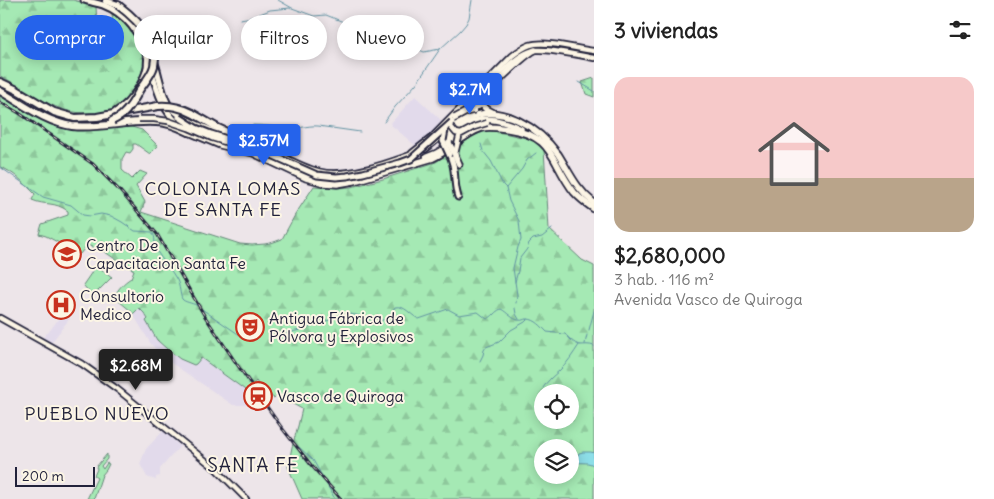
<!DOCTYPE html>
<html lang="es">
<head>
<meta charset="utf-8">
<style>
  :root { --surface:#fff; --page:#f6f6f6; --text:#222; --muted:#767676; --accent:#2563eb }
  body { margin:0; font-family:Delius,sans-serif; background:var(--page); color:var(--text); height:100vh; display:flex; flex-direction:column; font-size:19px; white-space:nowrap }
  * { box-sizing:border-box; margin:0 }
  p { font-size:16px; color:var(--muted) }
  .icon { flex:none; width:28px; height:28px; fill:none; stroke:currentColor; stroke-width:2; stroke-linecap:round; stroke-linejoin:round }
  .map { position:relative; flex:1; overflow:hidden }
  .panel { display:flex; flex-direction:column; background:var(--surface); width:400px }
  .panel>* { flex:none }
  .hud { position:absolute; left:15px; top:15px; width:475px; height:45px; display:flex; gap:10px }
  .controls { position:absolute; left:534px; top:384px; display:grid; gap:10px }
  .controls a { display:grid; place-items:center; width:45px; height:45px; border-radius:50%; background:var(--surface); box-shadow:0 2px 12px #0003; font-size:25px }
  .scale { position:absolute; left:15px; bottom:12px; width:80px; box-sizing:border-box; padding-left:5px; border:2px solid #22223b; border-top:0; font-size:14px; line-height:18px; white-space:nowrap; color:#22223b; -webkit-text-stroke:4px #fcf5e5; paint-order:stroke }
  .price { position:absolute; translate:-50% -42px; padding:0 11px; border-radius:5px; background:var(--accent); color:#fff; font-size:16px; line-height:32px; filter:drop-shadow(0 1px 2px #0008) }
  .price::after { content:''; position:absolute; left:50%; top:30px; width:15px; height:11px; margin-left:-8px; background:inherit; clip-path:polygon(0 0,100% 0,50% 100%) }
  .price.selected { background:#222; color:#fff }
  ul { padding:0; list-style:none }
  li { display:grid; align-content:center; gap:10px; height:265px; padding:0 20px }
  li span { display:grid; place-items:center; height:155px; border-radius:15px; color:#555 }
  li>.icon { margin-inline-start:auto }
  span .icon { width:90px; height:90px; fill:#fffc; stroke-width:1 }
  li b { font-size:21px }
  h2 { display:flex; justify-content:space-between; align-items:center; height:60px; padding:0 20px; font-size:21px }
  .chip { padding:0 18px; border-radius:22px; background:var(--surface); box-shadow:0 2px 12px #0003; font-size:18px; line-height:45px }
  .chip.selected { background:var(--accent); color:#fff }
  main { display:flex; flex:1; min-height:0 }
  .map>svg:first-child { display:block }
</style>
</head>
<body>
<main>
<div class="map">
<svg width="594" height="499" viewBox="0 0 594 499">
  <defs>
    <pattern id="forest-firs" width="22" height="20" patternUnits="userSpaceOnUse" patternTransform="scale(1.25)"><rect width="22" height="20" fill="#a5e9b4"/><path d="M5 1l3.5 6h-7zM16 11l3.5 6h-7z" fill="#8ec89c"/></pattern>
  </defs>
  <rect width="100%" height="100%" fill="#ede5e9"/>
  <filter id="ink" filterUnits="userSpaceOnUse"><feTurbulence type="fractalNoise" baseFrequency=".02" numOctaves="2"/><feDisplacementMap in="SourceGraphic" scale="10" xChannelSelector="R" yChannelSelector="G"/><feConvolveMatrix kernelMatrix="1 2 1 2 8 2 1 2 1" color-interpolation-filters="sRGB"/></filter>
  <g filter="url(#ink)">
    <g fill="#e2daeb">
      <path d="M415 96 442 121 417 147 390 124Z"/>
      <path d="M139 308 144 313 148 319 248 392 256 405H233L164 358 151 344 133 314Z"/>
      <path d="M63 313 70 318 51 343 43 338 47 333H48Z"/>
      <path d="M163 431 180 446 160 469V476L156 477V480L147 477 140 464 146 449Z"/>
    </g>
    <g fill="url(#forest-firs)" stroke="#648678" fill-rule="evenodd">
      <path d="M0 0H73L96 6 97 29H113L112 13C130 25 152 50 143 74 141 80 137 85 133 90 119 111 108 113 84 113 51 112 28 89 0 76Z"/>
      <path d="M594 78V97L586 94 582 82Z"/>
      <path d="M0 94 41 119 59 127 74 130 128 126 142 130 158 146 150 154 136 144H133V149L130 153 126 152 122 159V170L132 179 140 171 147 174 136 186 145 202 141 212 240 244 252 245 265 244 274 242 282 239 295 215 314 186 337 188 351 187 383 179 436 162 475 135 490 130 530 139 539 144 544 150 549 229 582 260 594 266V499H302L288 467 292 447 298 426 302 409 277 395 274 398 262 391 256 381 248 392 201 358 196 364 194 365 180 359 167 349 157 340 146 321 148 319 144 313 139 308 133 314 131 311 114 297C118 289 123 283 131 278L134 270 121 263 105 252 87 245 80 254 46 236 39 234 42 224 68 215V211C54 201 46 206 32 200L35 194C25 184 13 171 0 167ZM542 392H570V420H542ZM542 448H570V475H542Z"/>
    </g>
    <g fill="#a5e9b4" stroke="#648678">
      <path d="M96 266 112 277 93 296 83 285Z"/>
      <path d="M107 454V459L101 466 103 469 107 463 109 464 106 470 102 475 94 499H87L97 478 94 476 97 469 96 467Z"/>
    </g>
    <path fill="#8ddee8" stroke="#6293a3" d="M583 452H591L594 453V466C589 461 582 464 576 462V459L579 453Z"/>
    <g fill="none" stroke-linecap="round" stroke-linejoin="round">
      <g stroke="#6293a3" stroke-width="1">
        <path d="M278 0 292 8 314 16 326 15 361 29 378 32 387 35 424 52 440 49"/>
        <path d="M240 19 252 17 270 10 290 8"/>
        <path d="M579 82 594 91"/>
        <path d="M384 122 395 107 416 84 440 49 460 31 466 24 469 18 472 0"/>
        <path d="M253 125C264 125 274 127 285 128 296 130 307 125 318 126L360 132"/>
        <path d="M481 144 483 151 491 161 503 185 506 188 509 201 519 221 521 240 518 247 513 268 517 295 516 303"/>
        <path d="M0 167 43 197 71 205 83 215 90 216 101 214 111 216 122 222 135 231 152 232C157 238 153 244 156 250 162 260 171 269 177 280 180 286 180 295 182 299 184 302 192 303 196 305L247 340"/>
        <path d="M506 188 522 169 527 160 536 153"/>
        <path d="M515 282 518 271 520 258 527 249 529 243 533 239 542 237 552 229"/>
        <path d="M515 308 516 314 519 319"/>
        <path d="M589 330 594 311"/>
        <path d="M277 336 311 327 345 314C361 313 372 324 387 319L395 307C405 305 410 315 419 319L448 309 459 315 478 312 487 319C494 316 494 312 501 309 507 312 513 320 519 320 523 321 523 319 527 319 536 319 542 327 547 332L565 334C569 338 574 344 580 345 585 345 589 344 594 346"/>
        <path d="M585 344 587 335"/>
        <path d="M480 361 483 355 484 350 486 347 499 342 511 330 525 322 528 319"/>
        <path d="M543 388C547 381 552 377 559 371 567 364 573 354 579 345"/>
        <path d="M299 447 313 460 335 499"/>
      </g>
      <path stroke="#c4bec6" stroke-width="5" stroke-dasharray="5 2.5" stroke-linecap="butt" d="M95 0H96"/>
      <defs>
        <g id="secondary">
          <path d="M475 103C486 87 516 52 536 50 553 49 577 55 594 58"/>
          <path d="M412 153 431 138 512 56C517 52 524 47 530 45 545 40 578 49 594 51"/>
          <path d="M262 154C297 170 318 187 359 177"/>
          <path d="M426 157C439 153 449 146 457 136"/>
          <path d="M0 318 82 364 117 389 216 469 246 499"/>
        </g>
        <g id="primary">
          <path d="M84 0C90 2 97 3 103 5 129 15 142 37 149 62"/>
          <path d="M139 28C146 39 151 51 155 63 159 75 162 94 168 104 177 119 217 133 234 138"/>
          <path d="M151 70C157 90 163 112 180 125"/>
          <path d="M458 115 472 101 476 91"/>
          <path d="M449 154C457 167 453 183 458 197"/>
        </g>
        <g id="trunk">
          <path d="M492 112C488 110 482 108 482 102 482 94 526 54 535 50"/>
          <path d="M189 132 220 145 253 153 306 178 325 183 337 184 354 181 433 158C450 151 463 134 482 128 490 126 500 128 508 129 555 136 550 161 574 192 580 199 587 204 594 209"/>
          <path d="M448 142C450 134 454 132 461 128 481 114 500 119 521 129"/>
          <path d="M265 148C282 156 300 167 319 172 347 179 390 163 417 153"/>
          <path d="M425 149C439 138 453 125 469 118 502 103 539 128 558 154 570 173 576 189 594 203"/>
          <path d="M455 155 459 164"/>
        </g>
        <g id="motorway">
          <path d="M106 1 118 5"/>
          <path d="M0 82 17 90 54 112 75 118 97 117 158 106"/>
          <path d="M0 91C23 104 45 122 72 126 99 129 129 120 156 122 167 122 179 127 189 132"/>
          <path d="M116 112C132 103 149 77 148 59"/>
          <path d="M192 113 218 128 231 134 250 140 265 148"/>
        </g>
      </defs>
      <use href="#secondary" stroke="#22223b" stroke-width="8"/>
      <use href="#primary" stroke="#22223b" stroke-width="9"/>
      <use href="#trunk" stroke="#22223b" stroke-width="9"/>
      <use href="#motorway" stroke="#22223b" stroke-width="10"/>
      <use href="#secondary" stroke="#fcf5e5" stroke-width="4.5"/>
      <use href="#primary" stroke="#fcf5e5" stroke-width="5"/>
      <use href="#trunk" stroke="#fcf5e5" stroke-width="5.5"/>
      <use href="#motorway" stroke="#fcf5e5" stroke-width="6"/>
      <defs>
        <path id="rail" d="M0 102 19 113 93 164 120 191 157 234 204 315 236 363 282 428 311 465 341 499"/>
      </defs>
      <use href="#rail" stroke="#22223b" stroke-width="3"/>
      <use href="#rail" stroke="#fcf5e5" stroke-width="1" stroke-dasharray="4" stroke-linecap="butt"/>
      <defs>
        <g id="secondary-bridge">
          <path d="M472 101V105C475 107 477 108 480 106"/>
          <path d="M139 119H154L168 121 189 128 212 138 235 145"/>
          <path d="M451 127 456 133 461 134 474 127 487 123"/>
          <path d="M455 154 459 137"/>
        </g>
        <g id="primary-bridge">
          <path d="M179 117 196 128 211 134 258 149 317 175 336 177 347 176 363 173 400 163 411 159 452 122"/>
          <path d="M445 130 443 141 449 154"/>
        </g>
        <g id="trunk-bridge">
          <path d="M455 118 466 112 474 110"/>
          <path d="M449 143 455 155"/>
        </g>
        <g id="motorway-bridge">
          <path d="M158 106C171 105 180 107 192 113"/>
          <path d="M112 121C115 119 119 118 122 115 129 109 136 97 140 89 145 82 152 74 154 66 160 41 135 18 118 5"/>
        </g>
      </defs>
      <use href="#secondary-bridge" stroke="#22223b" stroke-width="8" stroke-linecap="butt"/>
      <use href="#primary-bridge" stroke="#22223b" stroke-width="9" stroke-linecap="butt"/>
      <use href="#trunk-bridge" stroke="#22223b" stroke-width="9" stroke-linecap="butt"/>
      <use href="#motorway-bridge" stroke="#22223b" stroke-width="10" stroke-linecap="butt"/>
      <use href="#secondary-bridge" stroke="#fcf5e5" stroke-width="4.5"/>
      <use href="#primary-bridge" stroke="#fcf5e5" stroke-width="5"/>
      <use href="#trunk-bridge" stroke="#fcf5e5" stroke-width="5.5"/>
      <use href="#motorway-bridge" stroke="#fcf5e5" stroke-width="6"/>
    </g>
  </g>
  <defs>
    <symbol id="university-ring" viewBox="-11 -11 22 22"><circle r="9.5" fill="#fcf5e5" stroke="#c8321e" stroke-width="1.5"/><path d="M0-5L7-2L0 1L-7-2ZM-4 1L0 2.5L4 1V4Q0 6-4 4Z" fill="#c8321e"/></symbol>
    <symbol id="hospital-ring" viewBox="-11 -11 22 22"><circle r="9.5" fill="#fcf5e5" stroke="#c8321e" stroke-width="1.5"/><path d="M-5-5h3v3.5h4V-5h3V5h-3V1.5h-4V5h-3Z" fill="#c8321e"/></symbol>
    <symbol id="theatre-ring" viewBox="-11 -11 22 22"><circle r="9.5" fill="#fcf5e5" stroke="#c8321e" stroke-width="1.5"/><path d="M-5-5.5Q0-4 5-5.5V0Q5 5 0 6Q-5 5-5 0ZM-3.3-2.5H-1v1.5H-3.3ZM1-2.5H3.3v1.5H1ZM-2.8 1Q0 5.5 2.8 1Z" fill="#c8321e"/></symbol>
    <symbol id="station-ring" viewBox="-11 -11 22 22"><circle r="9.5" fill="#fcf5e5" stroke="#c8321e" stroke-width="1.5"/><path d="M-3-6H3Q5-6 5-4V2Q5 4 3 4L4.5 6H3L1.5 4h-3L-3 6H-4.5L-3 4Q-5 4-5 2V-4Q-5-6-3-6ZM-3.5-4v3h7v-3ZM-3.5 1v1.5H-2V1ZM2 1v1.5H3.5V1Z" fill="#c8321e"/></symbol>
  </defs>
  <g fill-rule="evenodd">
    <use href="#university-ring" x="51" y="238" width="32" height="32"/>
    <use href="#hospital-ring" x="45" y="289" width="32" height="32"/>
    <use href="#theatre-ring" x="234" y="311" width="32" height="32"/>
    <use href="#station-ring" x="242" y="380" width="32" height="32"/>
  </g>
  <g text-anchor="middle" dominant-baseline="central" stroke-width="4" stroke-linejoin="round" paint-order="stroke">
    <g font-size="16" fill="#22223b" stroke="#fcf5e5" text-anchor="start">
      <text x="86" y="245">Centro De<tspan x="86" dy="18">Capacitacion Santa Fe</tspan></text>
      <text x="80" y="296">C0nsultorio<tspan x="80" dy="18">Medico</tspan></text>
      <text x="269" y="318">Antigua Fábrica de<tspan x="269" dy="18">Pólvora y Explosivos</tspan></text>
      <text x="277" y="396">Vasco de Quiroga</text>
    </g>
    <g font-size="18" letter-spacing="1" fill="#22223b" stroke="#fcf5e5">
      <text x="223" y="188">COLONIA LOMAS<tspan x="223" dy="21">DE SANTA FE</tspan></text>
      <text x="97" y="413">PUEBLO NUEVO</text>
    </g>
    <g font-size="19" letter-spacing="1" fill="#22223b" stroke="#fcf5e5">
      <text x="253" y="465">SANTA FE</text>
    </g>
  </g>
</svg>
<div class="controls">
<a><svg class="icon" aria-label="locate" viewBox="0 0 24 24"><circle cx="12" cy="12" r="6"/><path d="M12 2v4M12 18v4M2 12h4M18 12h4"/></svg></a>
<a><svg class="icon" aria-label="layers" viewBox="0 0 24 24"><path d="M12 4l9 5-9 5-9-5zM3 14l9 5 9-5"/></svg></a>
</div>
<div class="scale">200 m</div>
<b class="price" style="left:470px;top:115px">$2.7M</b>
<b class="price" style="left:264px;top:166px">$2.57M</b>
<b class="price selected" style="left:136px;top:391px">$2.68M</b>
<div class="hud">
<a class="chip selected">Comprar</a>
<a class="chip">Alquilar</a>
<a class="chip">Filtros</a>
<a class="chip">Nuevo</a>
</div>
</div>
<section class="panel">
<h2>3 viviendas<svg class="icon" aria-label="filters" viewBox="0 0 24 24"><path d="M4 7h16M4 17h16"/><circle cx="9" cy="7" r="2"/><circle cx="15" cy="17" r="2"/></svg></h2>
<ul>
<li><span style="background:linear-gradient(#f6c9c9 65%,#b9a48a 0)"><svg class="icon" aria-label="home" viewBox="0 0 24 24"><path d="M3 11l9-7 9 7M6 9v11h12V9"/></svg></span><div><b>$2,680,000</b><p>3 hab. · 116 m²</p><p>Avenida Vasco de Quiroga</p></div></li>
</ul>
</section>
</main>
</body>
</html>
